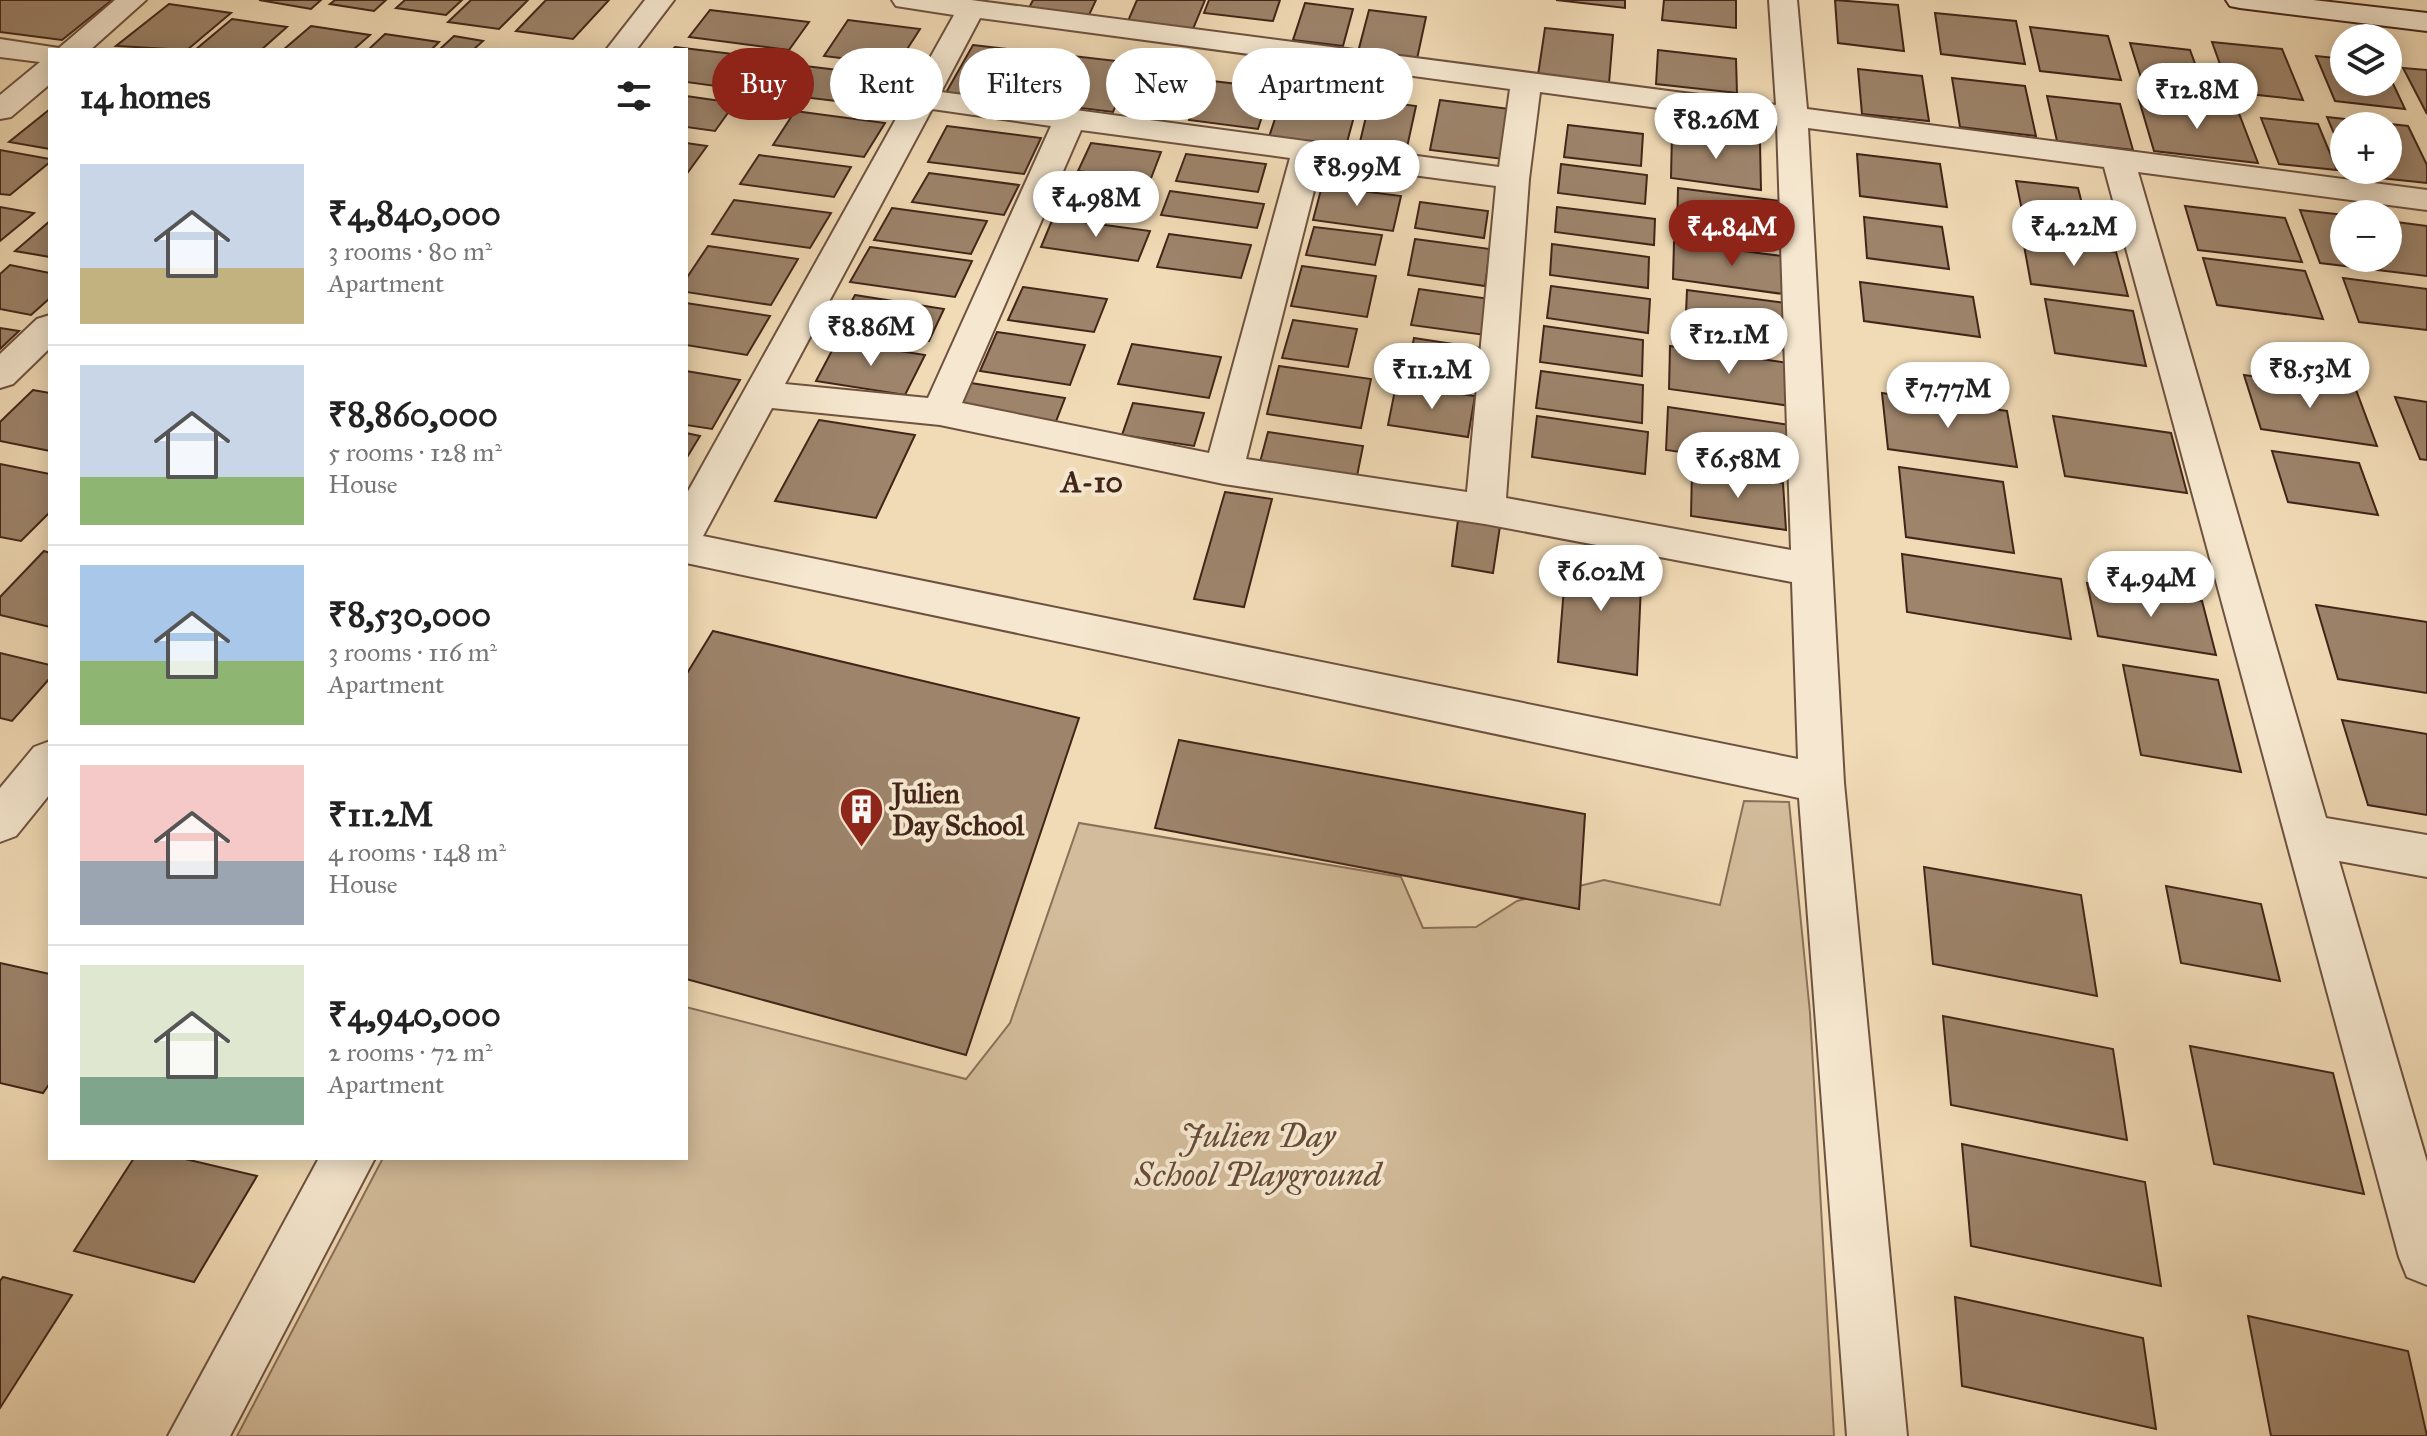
<!DOCTYPE html>
<html lang="en">
<head>
<meta charset="utf-8">
<style>
  :root { --surface:#fff; --page:#f2f2f2; --text:#222; --muted:#767676; --line:#e0e0e0; --accent:#8f2418 }
  body { margin:0; font-family:"IM FELL Great Primer",serif; background:var(--page); color:var(--text); height:100vh; display:flex; flex-direction:column; font-size:30px; white-space:nowrap }
  * { box-sizing:border-box; margin:0 }
  p { font-size:26px; color:var(--muted) }
  .icon { flex:none; width:44px; height:44px; fill:none; stroke:currentColor; stroke-width:2; stroke-linecap:round; stroke-linejoin:round }
  .map { position:relative; flex:1; overflow:hidden }
  .details { position:absolute; left:48px; top:48px; width:640px; height:1112px; display:flex; flex-direction:column; background:var(--surface); border-radius:0px; box-shadow:0 4px 20px #0003 }
  .details>* { flex:none }
  .guide { position:absolute; left:712px; top:48px; width:760px; height:72px; display:flex; gap:16px }
  .buttons { position:absolute; left:2330px; top:24px; display:grid; gap:16px }
  .buttons a { display:grid; place-items:center; width:72px; height:72px; border-radius:50%; background:var(--surface); box-shadow:0 4px 20px #0003; font-size:40px }
  .price { position:absolute; translate:-50% -68px; padding:0 18px; border-radius:28px; background:#fff; color:#222; font-size:26px; line-height:52px; filter:drop-shadow(0 2px 4px #0008) }
  .price::after { content:''; position:absolute; left:50%; top:48px; width:24px; height:18px; margin-left:-12px; background:inherit; clip-path:polygon(0 0,100% 0,50% 100%) }
  .price.on { background:var(--accent); color:#fff }
  ul { padding:0; list-style:none }
  li { display:flex; align-items:center; gap:24px; height:200px; padding:0 32px }
  li+li { border-top:2px solid var(--line) }
  li span { display:grid; place-items:center; flex:none; width:224px; height:160px; border-radius:0px; color:#555 }
  li>.icon { margin-inline-start:auto }
  span .icon { width:96px; height:96px; fill:#fffc; stroke-width:1 }
  li b { font-size:34px }
  h2 { display:flex; justify-content:space-between; align-items:center; height:96px; padding:0 32px; font-size:34px }
  .chip { padding:0 28px; border-radius:36px; background:var(--surface); box-shadow:0 4px 20px #0003; font-size:28px; line-height:72px }
  .chip.on { background:var(--accent); color:#fff }
  .map>svg:first-child { display:block }
</style>
</head>
<body>
<div class="map">
<svg width="2427" height="1436" viewBox="0 0 2427 1436">
  <rect width="100%" height="100%" fill="#f1dbb6"/>
  <filter id="stains"><feTurbulence type="fractalNoise" baseFrequency=".0025" numOctaves="4"/><feColorMatrix values="0 0 0 0 .2 0 0 0 0 .09 0 0 0 0 .02 0 0 0 .5 -.17"/></filter>
  <radialGradient id="worn" r=".72"><stop offset=".6" stop-color="#630" stop-opacity="0"/><stop offset="1" stop-color="#630" stop-opacity=".3"/></radialGradient>
  <path fill="#d3bc9b" stroke="#8a705a" stroke-width="2" d="M1744 801 1789 802 1810 1013 1834 1436H237L383 1158H686V1007L966 1079 1010 1023 1079 823 1401 877 1423 928 1476 927 1517 901 1604 880 1720 905Z"/>
  <g fill="#9d846b" stroke="#422519" stroke-width="2">
    <path d="M0 0H112L62 40 0 32Z"/>
    <path d="M259 0H321L311 9Z"/>
    <path d="M335 0H386L374 11 330 4Z"/>
    <path d="M405 0H462L446 15 396 8Z"/>
    <path d="M471 0H528L499 29 448 22Z"/>
    <path d="M546 0H609L573 39 516 31Z"/>
    <path d="M1033 0H1096L1089 15 1029 8Z"/>
    <path d="M1137 0H1205L1193 29 1128 21Z"/>
    <path d="M1209 0H1280L1273 21 1204 13Z"/>
    <path d="M1556 0H1625V8Z"/>
    <path d="M1664 0H1736V28L1662 20Z"/>
    <path d="M1835 0 1898 5 1904 51 1838 43Z"/>
    <path d="M1305 3 1353 9 1343 46 1293 40Z"/>
    <path d="M169 4 231 13 187 50 116 46Z"/>
    <path d="M710 10 809 22 789 50 689 37Z"/>
    <path d="M1369 10 1426 17 1417 59 1358 52Z"/>
    <path d="M1935 13 2016 21 2025 64 1941 54Z"/>
    <path d="M232 19 287 27 261 50H195Z"/>
    <path d="M848 20 920 29 897 65 824 56Z"/>
    <path d="M311 26 370 35 353 50H283Z"/>
    <path d="M2030 27 2108 36 2121 80 2040 71Z"/>
    <path d="M1545 28 1613 35 1609 83 1538 75Z"/>
    <path d="M385 34 439 42 431 50H368Z"/>
    <path d="M454 36 483 41 473 50H439Z"/>
    <path d="M2212 42 2282 49 2303 100 2230 92Z"/>
    <path d="M2130 43 2190 50 2205 91 2143 84Z"/>
    <path d="M973 45 1042 53 1014 107 943 98Z"/>
    <path d="M675 47 767 58 745 90 686 82V50H672Z"/>
    <path d="M1658 50 1736 59 1737 93 1656 84Z"/>
    <path d="M1064 55 1134 63 1113 112 1040 103Z"/>
    <path d="M2316 56 2344 59V82H2388V73L2405 109 2335 101Z"/>
    <path d="M805 66 888 76 870 105 785 95Z"/>
    <path d="M2403 68 2427 70V114Z"/>
    <path d="M1858 69 1922 76 1929 121 1862 114Z"/>
    <path d="M1952 78 2025 86 2036 136 1960 127Z"/>
    <path d="M1204 80 1271 88 1258 129 1189 120Z"/>
    <path d="M1285 88 1359 98 1346 146 1269 137Z"/>
    <path d="M686 96 735 103 715 131 686 127Z"/>
    <path d="M2047 96 2120 104 2133 150 2057 141Z"/>
    <path d="M1370 100 1416 106 1406 152 1359 146Z"/>
    <path d="M1440 100 1510 109 1503 159 1430 150Z"/>
    <path d="M2139 100 2238 111 2258 163 2154 151Z"/>
    <path d="M50 109V149L9 142Z"/>
    <path d="M795 111 885 123 864 157 773 145Z"/>
    <path d="M2327 117 2408 126 2427 165V183L2352 175 2350 170H2388V126H2344V157Z"/>
    <path d="M2261 118 2318 124 2337 170 2279 164Z"/>
    <path d="M1568 125 1643 134 1641 166 1564 157Z"/>
    <path d="M947 126 1041 138 1024 174 928 162Z"/>
    <path d="M1672 132 1760 143 1761 190 1671 178Z"/>
    <path d="M686 143 707 146 686 175Z"/>
    <path d="M1091 143 1161 152 1150 181 1078 171Z"/>
    <path d="M0 150 50 159V162L10 195 0 194Z"/>
    <path d="M1186 154 1266 164 1258 192 1176 181Z"/>
    <path d="M1857 154 1940 164 1947 207 1860 196Z"/>
    <path d="M759 155 851 167 834 197 740 184Z"/>
    <path d="M1561 164 1647 175 1645 204 1558 193Z"/>
    <path d="M929 173 1019 185 1004 215 912 202Z"/>
    <path d="M1068 180 1154 191 1144 216 1057 204Z"/>
    <path d="M2016 181 2078 188 2088 228 2024 220Z"/>
    <path d="M1322 186 1401 196 1393 231 1313 220Z"/>
    <path d="M1678 188 1779 201 1781 245 1677 231Z"/>
    <path d="M1170 191 1264 204 1257 228 1161 215Z"/>
    <path d="M734 200 831 213 810 248 712 234Z"/>
    <path d="M1420 202 1488 211 1484 238 1415 228Z"/>
    <path d="M2185 206 2285 218 2302 262 2198 250Z"/>
    <path d="M0 207 34 213 0 241Z"/>
    <path d="M1557 207 1655 219 1654 245 1555 232Z"/>
    <path d="M892 208 987 221 971 254 874 240Z"/>
    <path d="M2300 210 2344 215V258H2388V221L2427 226V276L2320 263Z"/>
    <path d="M1864 217 1942 227 1949 269 1867 258Z"/>
    <path d="M1053 218 1150 231 1138 261 1041 247Z"/>
    <path d="M50 221V257L15 251Z"/>
    <path d="M1314 227 1382 235 1375 265 1306 255Z"/>
    <path d="M1169 234 1251 245 1241 278 1157 267Z"/>
    <path d="M1415 239 1490 249 1485 286 1408 275Z"/>
    <path d="M2023 240 2116 252 2128 296 2031 284Z"/>
    <path d="M1674 242 1789 257 1790 295 1673 279Z"/>
    <path d="M1552 244 1649 257 1648 288 1550 275Z"/>
    <path d="M708 246 798 259 771 305 686 292V279Z"/>
    <path d="M870 247 972 261 955 297 850 282Z"/>
    <path d="M2203 258 2305 271 2323 319 2217 305Z"/>
    <path d="M10 265 50 273V298L31 315 0 309V274Z"/>
    <path d="M1302 266 1376 276 1367 317 1291 306Z"/>
    <path d="M2343 278 2427 289V330L2359 322Z"/>
    <path d="M1860 282 1973 297 1980 337 1864 321Z"/>
    <path d="M1551 286 1650 299 1648 333 1547 318Z"/>
    <path d="M1023 287 1107 299 1094 332 1008 320Z"/>
    <path d="M1419 289 1490 299 1485 335 1411 325Z"/>
    <path d="M1687 290 1785 303 1787 350 1685 336Z"/>
    <path d="M855 295 944 309 929 341 837 328Z"/>
    <path d="M2045 299 2133 311 2146 366 2055 353Z"/>
    <path d="M686 303 770 316 747 355 686 345Z"/>
    <path d="M1293 320 1357 329 1348 367 1282 358Z"/>
    <path d="M1544 326 1643 340 1642 376 1540 362Z"/>
    <path d="M0 328 19 331 0 349Z"/>
    <path d="M997 332 1085 345 1070 385 980 371Z"/>
    <path d="M1414 338 1480 348 1475 381 1407 371Z"/>
    <path d="M837 341 925 355 905 395 816 381Z"/>
    <path d="M1132 344 1221 357 1209 398 1118 384Z"/>
    <path d="M1670 346 1789 363 1790 406 1669 389Z"/>
    <path d="M1279 366 1371 379 1361 428 1267 414Z"/>
    <path d="M686 371 740 380 712 429 686 425Z"/>
    <path d="M1541 371 1643 385 1642 423 1536 408Z"/>
    <path d="M2244 375 2356 390 2377 446 2261 429Z"/>
    <path d="M971 383 1065 398 1055 424 959 409Z"/>
    <path d="M1396 385 1475 396 1468 437 1388 425Z"/>
    <path d="M33 390 50 393V451L0 441V422Z"/>
    <path d="M1882 393 2007 411 2017 467 1888 449Z"/>
    <path d="M2395 397 2427 402V460L2420 459Z"/>
    <path d="M1133 403 1204 413 1194 446 1122 435Z"/>
    <path d="M1668 407 1797 426 1799 469 1666 450Z"/>
    <path d="M1537 416 1648 432 1645 474 1532 457Z"/>
    <path d="M2053 416 2171 433 2187 493 2065 476Z"/>
    <path d="M819 420 915 435 876 518 775 501Z"/>
    <path d="M1268 432 1363 446 1356 481 1259 466Z"/>
    <path d="M686 433 700 436 686 459Z"/>
    <path d="M2272 451 2359 463 2378 515 2288 502Z"/>
    <path d="M0 464 50 474V512L21 541 0 537Z"/>
    <path d="M1899 467 2003 482 2014 553 1906 537Z"/>
    <path d="M1692 469 1783 483 1786 530 1691 516Z"/>
    <path d="M1225 492 1272 499 1244 607 1194 599Z"/>
    <path d="M1458 520 1500 526 1493 573 1452 566Z"/>
    <path d="M44 551 50 553V627L0 615V597Z"/>
    <path d="M1567 551 1642 563 1637 675 1558 662Z"/>
    <path d="M1902 554 2061 579 2071 639 1907 612Z"/>
    <path d="M2087 583 2202 601 2216 655 2098 636Z"/>
    <path d="M2316 605 2427 622V693L2338 679Z"/>
    <path d="M713 631 1079 718 966 1055 686 979V675Z"/>
    <path d="M0 653 50 665V678L12 721 0 718Z"/>
    <path d="M2123 665 2218 680 2241 772 2141 755Z"/>
    <path d="M2342 720 2427 734V815L2368 805Z"/>
    <path d="M1179 740 1585 814 1579 909 1155 828Z"/>
    <path d="M1924 867 2081 895 2097 996 1933 964Z"/>
    <path d="M2166 886 2261 904 2280 981 2181 963Z"/>
    <path d="M0 963 50 974V1083L43 1093 0 1083Z"/>
    <path d="M1943 1016 2113 1049 2127 1140 1951 1105Z"/>
    <path d="M2190 1046 2333 1073 2364 1194 2214 1164Z"/>
    <path d="M1962 1144 2145 1182 2161 1286 1971 1246Z"/>
    <path d="M134 1158H181L257 1176 194 1282 74 1251Z"/>
    <path d="M3 1277 72 1295 0 1408V1281Z"/>
    <path d="M1955 1297 2143 1338 2156 1429 1962 1386Z"/>
    <path d="M2248 1316 2408 1351 2427 1436H2271Z"/>
  </g>
  <g fill="none" stroke-linecap="round" stroke-linejoin="round">
    <defs>
      <g id="street">
        <path d="M115 0H146L90 50H50V84L11 117 0 119V95L40 62 0 57V39L59 48Z"/>
        <path d="M645 0H674L636 50H606Z"/>
        <path d="M892 0H971L1776 105 1769 0H1797L1807 109 2427 190V210L2138 172 2326 818 2427 835V877L2339 861 2427 1162V1285L2407 1277 2399 1257 2104 167 1808 128 1844 783 1907 1436H1847L1799 798 686 563V495L954 15 896 6ZM980 18 1510 89 1499 167 941 92ZM1540 92 1777 124 1791 550 1506 498 1529 179ZM932 109 1051 126 928 398 785 384ZM1081 130 1290 158 1209 453 962 403ZM1321 163 1496 186 1467 492 1246 459ZM772 408 940 425 1224 484 1485 524 1792 582 1798 759 703 536Z"/>
        <path d="M50 315V348L13 384 0 388V354L37 319Z"/>
        <path d="M50 741V794L16 836 0 842V788L34 747Z"/>
        <path d="M319 1158H375L230 1436H168Z"/>
      </g>
      <path id="secondary" d="M2226 0H2313L2427 13V31L2240 8 2230 6Z"/>
    </defs>
    <use href="#street" stroke="#6e5240" stroke-width="4"/>
    <use href="#secondary" stroke="#422519" stroke-width="4"/>
    <use href="#street" fill="#f6e8d0" fill-rule="evenodd"/>
    <use href="#secondary" fill="#f6e8d0" fill-rule="evenodd"/>
  </g>
  <defs>
    <symbol id="building-pin" viewBox="-11 -11 22 30"><path d="M0 17L-7.5 6A9.5 9.5 0 1 1 7.5 6Z" fill="#8f2418" stroke="#f6e8d0"/><path d="M-4-6H4V6H1V3H-1V6H-4ZM-2.5-4.3h1.7v1.8h-1.7ZM.8-4.3h1.7v1.8H.8ZM-2.5-1h1.7V.8h-1.7ZM.8-1h1.7V.8H.8Z" fill="#fff"/></symbol>
  </defs>
  <g fill-rule="evenodd">
    <use href="#building-pin" x="836" y="784" width="51" height="69"/>
  </g>
  <g text-anchor="middle" dominant-baseline="central" stroke-width="8" stroke-linejoin="round" paint-order="stroke">
    <g font-size="28" font-weight="bold" fill="#422519" stroke="#f6e8d0" text-anchor="start">
      <text x="892" y="793">Julien<tspan x="892" dy="32">Day School</tspan></text>
    </g>
    <g font-size="30" font-weight="bold" fill="#422519" stroke="#f6e8d0">
      <text x="1092" y="482">A-10</text>
    </g>
    <g font-size="34" font-style="italic" fill="#664b3a" stroke="#f6e8d0">
      <text x="1258" y="1135">Julien Day<tspan x="1258" dy="39">School Playground</tspan></text>
    </g>
  </g>
  <rect width="100%" height="100%" filter="url(#stains)"/>
  <rect width="100%" height="100%" fill="url(#worn)"/>
</svg>
<div class="buttons">
<a><svg class="icon" aria-label="layers" viewBox="0 0 24 24"><path d="M12 4l9 5-9 5-9-5zM3 14l9 5 9-5"/></svg></a>
<a>+</a>
<a>−</a>
</div>
<b class="price" style="left:2197px;top:131px">₹12.8M</b>
<b class="price" style="left:1716px;top:161px">₹8.26M</b>
<b class="price" style="left:1357px;top:208px">₹8.99M</b>
<b class="price" style="left:1096px;top:239px">₹4.98M</b>
<b class="price on" style="left:1732px;top:268px">₹4.84M</b>
<b class="price" style="left:2074px;top:268px">₹4.22M</b>
<b class="price" style="left:871px;top:368px">₹8.86M</b>
<b class="price" style="left:1729px;top:376px">₹12.1M</b>
<b class="price" style="left:2310px;top:410px">₹8.53M</b>
<b class="price" style="left:1432px;top:411px">₹11.2M</b>
<b class="price" style="left:1948px;top:430px">₹7.77M</b>
<b class="price" style="left:1738px;top:500px">₹6.58M</b>
<b class="price" style="left:1601px;top:613px">₹6.02M</b>
<b class="price" style="left:2151px;top:619px">₹4.94M</b>
<div class="guide">
<a class="chip on">Buy</a>
<a class="chip">Rent</a>
<a class="chip">Filters</a>
<a class="chip">New</a>
<a class="chip">Apartment</a>
</div>
<section class="details">
<h2>14 homes<svg class="icon" aria-label="filters" viewBox="0 0 24 24"><path d="M4 7h16M4 17h16"/><circle cx="9" cy="7" r="2"/><circle cx="15" cy="17" r="2"/></svg></h2>
<ul>
<li><span style="background:linear-gradient(#c9d6e8 65%,#c2b280 0)"><svg class="icon" aria-label="home" viewBox="0 0 24 24"><path d="M3 11l9-7 9 7M6 9v11h12V9"/></svg></span><div><b>₹4,840,000</b><p>3 rooms · 80 m²</p><p>Apartment</p></div></li>
<li><span style="background:linear-gradient(#c9d6e8 70%,#8fb573 0)"><svg class="icon" aria-label="home" viewBox="0 0 24 24"><path d="M3 11l9-7 9 7M6 9v11h12V9"/></svg></span><div><b>₹8,860,000</b><p>5 rooms · 128 m²</p><p>House</p></div></li>
<li><span style="background:linear-gradient(#a9c7e8 60%,#8fb573 0)"><svg class="icon" aria-label="home" viewBox="0 0 24 24"><path d="M3 11l9-7 9 7M6 9v11h12V9"/></svg></span><div><b>₹8,530,000</b><p>3 rooms · 116 m²</p><p>Apartment</p></div></li>
<li><span style="background:linear-gradient(#f6c9c9 60%,#9aa5b1 0)"><svg class="icon" aria-label="home" viewBox="0 0 24 24"><path d="M3 11l9-7 9 7M6 9v11h12V9"/></svg></span><div><b>₹11.2M</b><p>4 rooms · 148 m²</p><p>House</p></div></li>
<li><span style="background:linear-gradient(#dfe7d0 70%,#7fa58c 0)"><svg class="icon" aria-label="home" viewBox="0 0 24 24"><path d="M3 11l9-7 9 7M6 9v11h12V9"/></svg></span><div><b>₹4,940,000</b><p>2 rooms · 72 m²</p><p>Apartment</p></div></li>
</ul>
</section>
</div>
</body>
</html>
